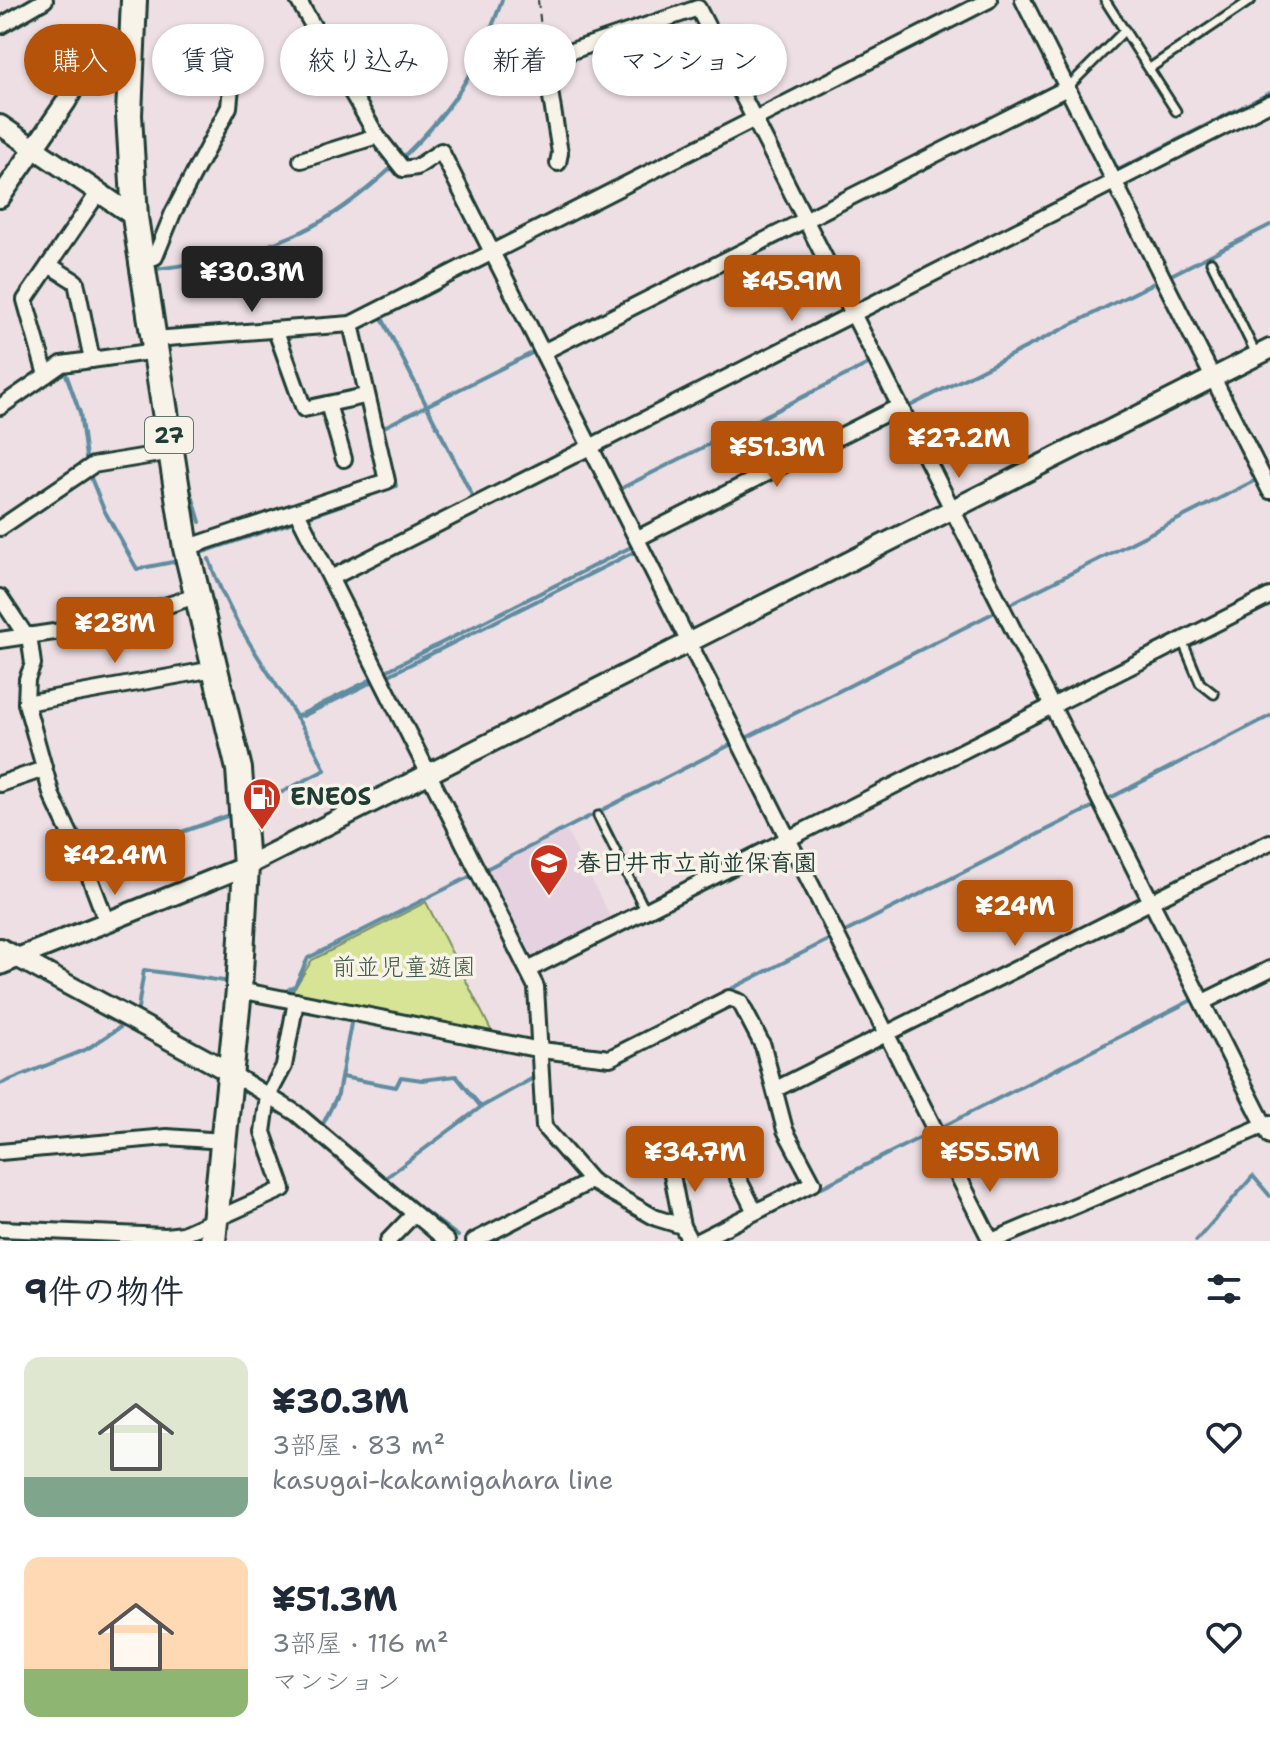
<!DOCTYPE html>
<html lang="ja">
<head>
<meta charset="utf-8">
<style>
  :root { --surface:#fff; --page:#f2f2f3; --text:#1f2937; --muted:#747a83; --accent:#b45309 }
  body { margin:0; font-family:"Shantell Sans","Klee One",sans-serif; background:var(--page); color:var(--text); height:100vh; display:flex; flex-direction:column; font-size:30px; white-space:nowrap }
  * { box-sizing:border-box; margin:0 }
  p { font-size:26px; color:var(--muted) }
  .icon { flex:none; width:44px; height:44px; fill:none; stroke:currentColor; stroke-width:2; stroke-linecap:round; stroke-linejoin:round }
  .map { position:relative; height:1241px; overflow:hidden }
  .drawer { display:flex; flex-direction:column; background:var(--surface); flex:1 }
  .drawer>* { flex:none }
  .hud { position:absolute; left:24px; top:24px; width:800px; height:72px; display:flex; gap:16px }
  .price { position:absolute; translate:-50% -68px; padding:0 18px; border-radius:8px; background:var(--accent); color:#fff; font-size:26px; line-height:52px; filter:drop-shadow(0 2px 4px #0008) }
  .price::after { content:''; position:absolute; left:50%; top:48px; width:24px; height:18px; margin-left:-12px; background:inherit; clip-path:polygon(0 0,100% 0,50% 100%) }
  .price.active { background:#222; color:#fff }
  ul { padding:0; list-style:none }
  li { display:flex; align-items:center; gap:24px; height:200px; padding:0 24px }
  li span { display:grid; place-items:center; flex:none; width:224px; height:160px; border-radius:16px; color:#555 }
  li>.icon { margin-inline-start:auto }
  span .icon { width:96px; height:96px; fill:#fffc; stroke-width:1 }
  li b { font-size:34px }
  h2 { display:flex; justify-content:space-between; align-items:center; height:96px; padding:0 24px; font-size:34px }
  .pill { padding:0 28px; border-radius:36px; background:var(--surface); box-shadow:0 2px 6px #0004; font-size:28px; line-height:72px }
  .pill.active { background:var(--accent); color:#fff }
  .map>svg:first-child { display:block }
</style>
</head>
<body>
<div class="map">
<svg width="1270" height="1241" viewBox="0 0 1270 1241">
  <rect width="100%" height="100%" fill="#eddfe3"/>
  <filter id="ink" filterUnits="userSpaceOnUse"><feTurbulence type="fractalNoise" baseFrequency=".0125" numOctaves="2"/><feDisplacementMap in="SourceGraphic" scale="16" xChannelSelector="R" yChannelSelector="G"/><feConvolveMatrix kernelMatrix="1 2 1 2 8 2 1 2 1" color-interpolation-filters="sRGB"/></filter>
  <g filter="url(#ink)">
    <path fill="#e6d1e0" d="M566 830 613 922 536 961 530 960 485 871Z"/>
    <path fill="#d7e496" stroke="#7b9065" stroke-width="2" d="M426 902 493 1034 291 994 312 960Z"/>
    <g fill="none" stroke-linecap="round" stroke-linejoin="round">
      <g stroke="#5f8ca0" stroke-width="4">
        <path d="M1031 0 1067 70"/>
        <path d="M1081 97 1118 170 1270 93"/>
        <path d="M1171 275 1270 225"/>
        <path d="M158 288 156 269C203 263 248 255 292 236 348 213 419 148 454 99 475 69 490 34 502 0"/>
        <path d="M379 312 474 499"/>
        <path d="M66 374 80 413 87 464"/>
        <path d="M1226 379 1224 384 1266 466"/>
        <path d="M428 405 536 351"/>
        <path d="M910 406 1156 282"/>
        <path d="M89 473 104 510 137 569 178 561"/>
        <path d="M188 482 200 522"/>
        <path d="M624 487 870 363 878 379"/>
        <path d="M304 518 396 486 382 428 426 406"/>
        <path d="M646 546 663 575"/>
        <path d="M203 552 296 521"/>
        <path d="M209 559C236 640 291 695 325 770L255 806"/>
        <path d="M1010 604 1258 479"/>
        <path d="M701 651 731 711"/>
        <path d="M386 671 633 546"/>
        <path d="M386 674 387 676 636 551"/>
        <path d="M303 716 374 681"/>
        <path d="M296 717 372 679"/>
        <path d="M748 737 995 612"/>
        <path d="M1108 799 1270 716"/>
        <path d="M94 863 230 815"/>
        <path d="M484 870 732 744"/>
        <path d="M845 932 1094 806"/>
        <path d="M284 992 295 986 308 958 473 875"/>
        <path d="M137 1015 144 970 231 982"/>
        <path d="M899 1041 993 1230 1002 1231"/>
        <path d="M626 1042 830 939"/>
        <path d="M550 1043 606 1050"/>
        <path d="M342 1077 396 1087 401 1077 422 1080 456 1076 481 1107"/>
        <path d="M0 1084 87 1049 125 1024"/>
        <path d="M324 1122 338 1094 352 1018"/>
        <path d="M944 1126 1192 1000"/>
        <path d="M351 1168 388 1201"/>
        <path d="M387 1181 384 1179 481 1107 535 1077"/>
        <path d="M406 1197 458 1236"/>
        <path d="M413 1222 436 1241"/>
        <path d="M715 1241 929 1133"/>
        <path d="M1196 1241 1253 1176 1270 1196"/>
      </g>
      <defs>
        <g id="service">
          <path d="M1105 0 1176 111"/>
          <path d="M1150 68 1251 0"/>
          <path d="M1067 88 1125 30"/>
          <path d="M1211 262 1256 354"/>
          <path d="M1182 640 1200 683 1214 694"/>
          <path d="M598 816 645 910"/>
        </g>
        <g id="minor">
          <path d="M298 0 377 136 403 169 417 167 441 151 991 1241"/>
          <path d="M1023 0 1270 491"/>
          <path d="M0 26 45 0"/>
          <path d="M301 160 377 136"/>
          <path d="M558 163 560 153 545 60 698 8 1270 1136"/>
          <path d="M143 260 155 257 173 213 229 107 232 77 226 53"/>
          <path d="M49 265 76 282 92 360"/>
          <path d="M276 331 304 409 365 396"/>
          <path d="M154 339 351 324 989 0"/>
          <path d="M543 352 1067 88"/>
          <path d="M46 375 25 300 98 193"/>
          <path d="M328 404 344 459"/>
          <path d="M0 407 62 364 156 351"/>
          <path d="M297 512 536 987 544 1127 591 1181 656 1218 682 1226 690 1241"/>
          <path d="M0 528 93 465 172 452"/>
          <path d="M638 538 900 406"/>
          <path d="M186 548 387 481 351 324"/>
          <path d="M331 578 1270 103"/>
          <path d="M0 597 26 636"/>
          <path d="M29 635 33 664 27 679 26 703 52 796 87 870 107 923"/>
          <path d="M0 640 108 624 196 596"/>
          <path d="M26 703 214 669"/>
          <path d="M0 784 44 769"/>
          <path d="M528 970 1270 596"/>
          <path d="M239 990 541 1050 610 1058 729 998 740 1002 763 1046 785 1130 813 1183 698 1241"/>
          <path d="M1203 1002 1270 969"/>
          <path d="M231 1073 296 1113 447 1241"/>
          <path d="M776 1089 1270 842"/>
          <path d="M0 1152 167 1137 223 1141"/>
          <path d="M671 1170 682 1226"/>
          <path d="M738 1178 755 1212"/>
          <path d="M0 1229 166 1236 183 1234 283 1189 263 1132 268 1096 284 1066 296 1001"/>
          <path d="M388 1241 413 1215"/>
          <path d="M474 1241 591 1181"/>
          <path d="M992 1241 1270 1123"/>
        </g>
        <g id="tertiary">
          <path d="M0 125 135 217"/>
          <path d="M0 198 66 102 89 61 103 50 129 49"/>
          <path d="M0 948 231 1073"/>
          <path d="M0 965 246 866 1270 349"/>
        </g>
        <path id="primary" d="M134 0 129 115 135 217 186 548 239 769 246 866 239 990 213 1241"/>
      </defs>
      <use href="#service" stroke="#1f3d34" stroke-width="13"/>
      <use href="#minor" stroke="#1f3d34" stroke-width="20"/>
      <use href="#tertiary" stroke="#1f3d34" stroke-width="24"/>
      <use href="#primary" stroke="#1f3d34" stroke-width="30"/>
      <path stroke="#1f3d34" stroke-width="2" stroke-dasharray="8 6" stroke-linecap="butt" d="M538 0 543 47"/>
      <use href="#service" stroke="#f7f3e8" stroke-width="7"/>
      <use href="#minor" stroke="#f7f3e8" stroke-width="14"/>
      <use href="#tertiary" stroke="#f7f3e8" stroke-width="18"/>
      <use href="#primary" stroke="#f7f3e8" stroke-width="24"/>
    </g>
  </g>
  <defs>
    <symbol id="fuel-pin" viewBox="-11 -11 22 30"><path d="M0 17L-7.5 6A9.5 9.5 0 1 1 7.5 6Z" fill="#c8321e" stroke="#f7f3e8"/><path d="M-5.5-6h7V0h2V4h1.3V-2.5L3-4.5l.8-.8L6-3V5H2.5V1h-1V6h-7ZM-4.2-4.7v3.2H.2V-4.7Z" fill="#fff"/></symbol>
    <symbol id="school-pin" viewBox="-11 -11 22 30"><path d="M0 17L-7.5 6A9.5 9.5 0 1 1 7.5 6Z" fill="#c8321e" stroke="#f7f3e8"/><path d="M0-5L7-2L0 1L-7-2ZM-4 1L0 2.5L4 1V4Q0 6-4 4Z" fill="#fff"/></symbol>
  </defs>
  <g fill-rule="evenodd">
    <use href="#fuel-pin" x="240" y="775" width="44" height="60"/>
    <use href="#school-pin" x="527" y="841" width="44" height="60"/>
  </g>
  <g text-anchor="middle" dominant-baseline="central" stroke-width="7" stroke-linejoin="round" paint-order="stroke">
    <rect fill="#f7f3e8" stroke="#60746a" stroke-width="2" x="145" y="417" width="48" height="36" rx="6"/>
    <g font-size="22" font-weight="bold" fill="#1f3d34">
      <text x="169" y="435">27</text>
    </g>
    <g font-size="24" font-weight="bold" fill="#1f3d34" stroke="#f7f3e8" text-anchor="start">
      <text x="290" y="797">ENEOS</text>
      <text x="577" y="863">春日井市立前並保育園</text>
    </g>
    <g font-size="24" fill="#3b5643" stroke="#f7f3e8">
      <text x="404" y="967">前並児童遊園</text>
    </g>
  </g>
</svg>
<b class="price active" style="left:252px;top:314px">¥30.3M</b>
<b class="price" style="left:792px;top:323px">¥45.9M</b>
<b class="price" style="left:959px;top:480px">¥27.2M</b>
<b class="price" style="left:777px;top:489px">¥51.3M</b>
<b class="price" style="left:115px;top:665px">¥28M</b>
<b class="price" style="left:115px;top:897px">¥42.4M</b>
<b class="price" style="left:1015px;top:948px">¥24M</b>
<b class="price" style="left:695px;top:1194px">¥34.7M</b>
<b class="price" style="left:990px;top:1194px">¥55.5M</b>
<div class="hud">
<a class="pill active">購入</a>
<a class="pill">賃貸</a>
<a class="pill">絞り込み</a>
<a class="pill">新着</a>
<a class="pill">マンション</a>
</div>
</div>
<section class="drawer">
<h2>9件の物件<svg class="icon" aria-label="filters" viewBox="0 0 24 24"><path d="M4 7h16M4 17h16"/><circle cx="9" cy="7" r="2"/><circle cx="15" cy="17" r="2"/></svg></h2>
<ul>
<li><span style="background:linear-gradient(#dfe7d0 75%,#7fa58c 0)"><svg class="icon" aria-label="home" viewBox="0 0 24 24"><path d="M3 11l9-7 9 7M6 9v11h12V9"/></svg></span><div><b>¥30.3M</b><p>3部屋 · 83 m²</p><p>kasugai-kakamigahara line</p></div><svg class="icon" aria-label="heart" viewBox="0 0 24 24"><path d="M12 20l-8-8c-3-5 5-10 8-4 3-6 11-1 8 4z"/></svg></li>
<li><span style="background:linear-gradient(#ffd9b3 70%,#8fb573 0)"><svg class="icon" aria-label="home" viewBox="0 0 24 24"><path d="M3 11l9-7 9 7M6 9v11h12V9"/></svg></span><div><b>¥51.3M</b><p>3部屋 · 116 m²</p><p>マンション</p></div><svg class="icon" aria-label="heart" viewBox="0 0 24 24"><path d="M12 20l-8-8c-3-5 5-10 8-4 3-6 11-1 8 4z"/></svg></li>
</ul>
</section>
</body>
</html>
